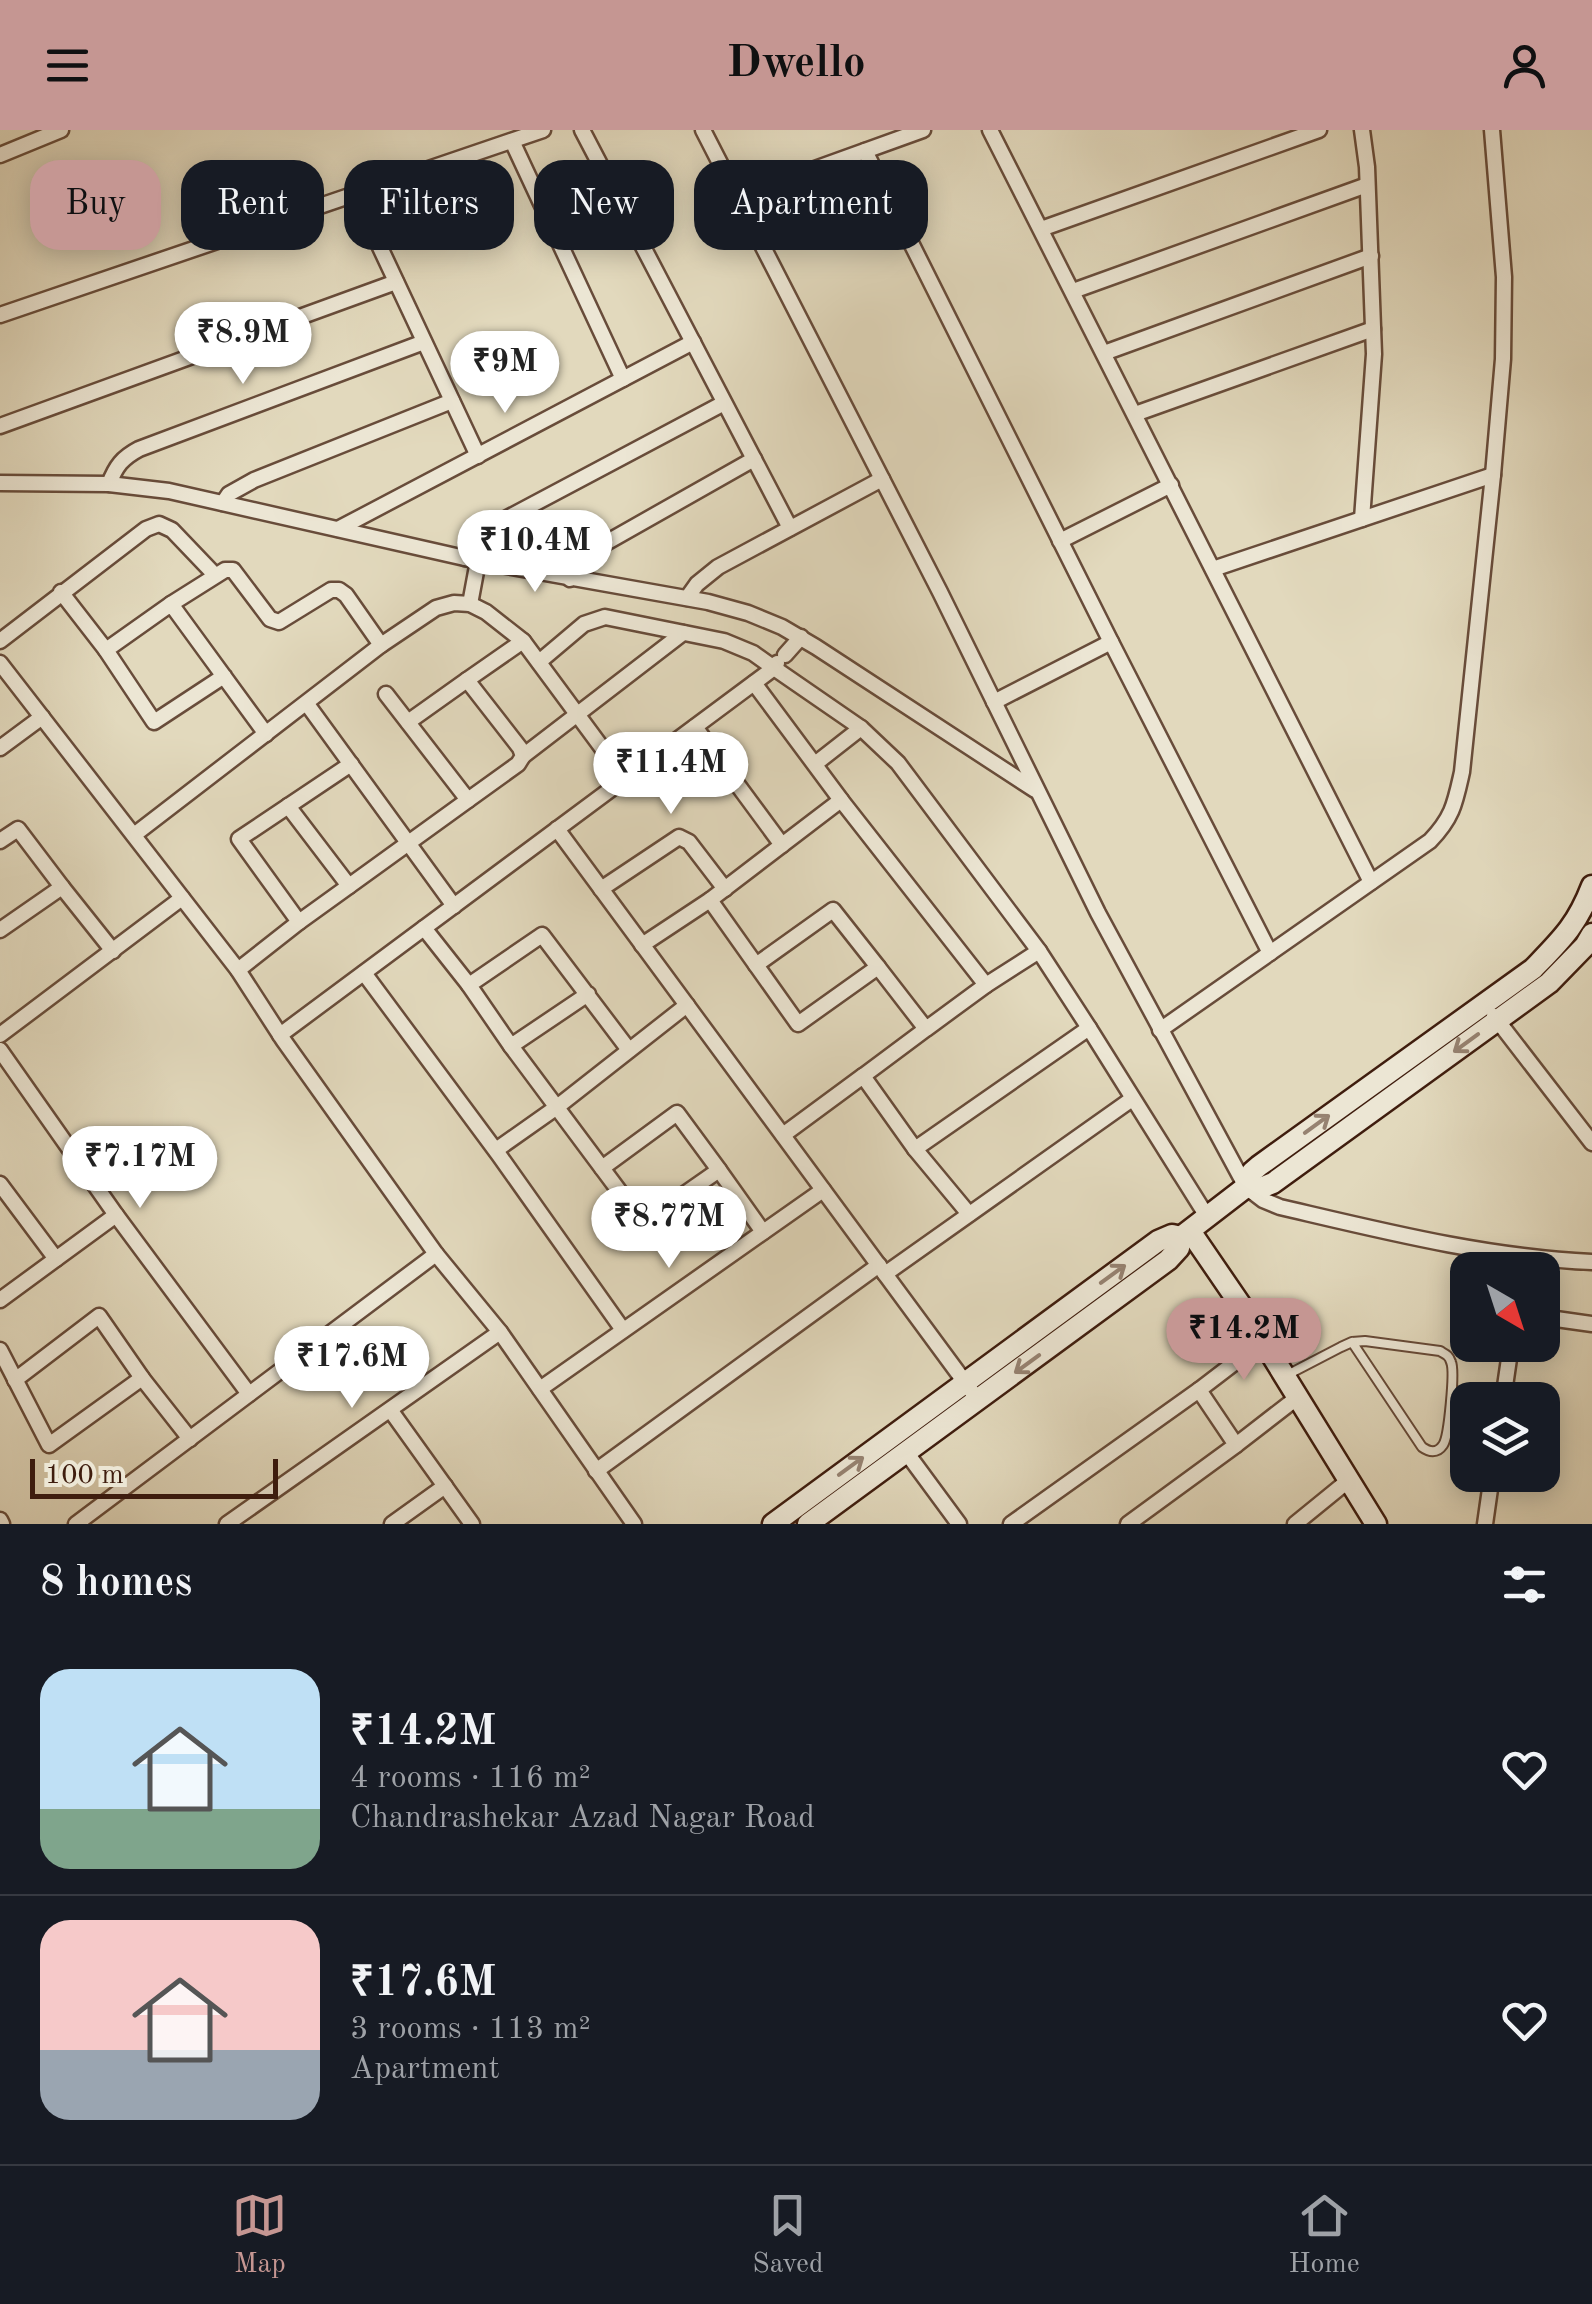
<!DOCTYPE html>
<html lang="en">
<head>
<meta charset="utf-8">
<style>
  :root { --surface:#171b24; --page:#20242c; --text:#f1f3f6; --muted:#9ea1a6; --line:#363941; --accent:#c59692 }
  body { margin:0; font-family:"Old Standard TT",serif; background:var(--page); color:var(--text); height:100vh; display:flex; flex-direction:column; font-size:38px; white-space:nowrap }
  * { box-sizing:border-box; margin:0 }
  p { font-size:32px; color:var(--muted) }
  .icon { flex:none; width:55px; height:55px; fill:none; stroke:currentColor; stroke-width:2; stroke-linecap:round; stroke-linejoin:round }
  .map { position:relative; height:1394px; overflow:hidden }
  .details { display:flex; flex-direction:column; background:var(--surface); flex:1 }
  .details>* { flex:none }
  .banner { position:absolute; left:30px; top:30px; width:1000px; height:90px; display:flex; gap:20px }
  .needle { width:65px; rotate:141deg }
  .tools { position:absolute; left:1450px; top:1122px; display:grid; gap:20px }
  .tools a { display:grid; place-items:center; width:110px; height:110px; border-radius:20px; background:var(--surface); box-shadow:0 5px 25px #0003; font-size:50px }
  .scale { position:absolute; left:30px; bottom:25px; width:248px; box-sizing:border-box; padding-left:10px; border:5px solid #3f1d0e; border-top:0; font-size:28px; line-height:35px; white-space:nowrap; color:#3f1d0e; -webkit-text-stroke:8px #ece6d4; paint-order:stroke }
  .price { position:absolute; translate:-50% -85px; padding:0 22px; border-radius:35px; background:#fff; color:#222; font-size:32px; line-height:65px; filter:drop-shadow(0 2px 5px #0008) }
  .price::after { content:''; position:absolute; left:50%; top:60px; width:30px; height:22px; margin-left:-15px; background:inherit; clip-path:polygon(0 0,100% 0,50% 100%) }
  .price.current { background:var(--accent); color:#111 }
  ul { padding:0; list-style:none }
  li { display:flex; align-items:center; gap:30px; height:250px; padding:0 40px }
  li+li { border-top:2px solid var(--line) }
  li span { display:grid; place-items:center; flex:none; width:280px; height:200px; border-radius:30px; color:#555 }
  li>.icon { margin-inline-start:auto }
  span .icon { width:120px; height:120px; fill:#fffc; stroke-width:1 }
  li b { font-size:42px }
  h2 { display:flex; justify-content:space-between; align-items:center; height:120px; padding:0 40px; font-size:42px }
  .pill { padding:0 35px; border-radius:30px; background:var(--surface); box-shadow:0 5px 25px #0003; font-size:35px; line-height:90px }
  .pill.current { background:var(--accent); color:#111 }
  header { display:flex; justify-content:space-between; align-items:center; height:130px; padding:0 40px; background:var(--accent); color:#111; font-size:45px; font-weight:600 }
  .dock { display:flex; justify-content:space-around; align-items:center; height:140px; border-top:2px solid var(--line); background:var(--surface); font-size:28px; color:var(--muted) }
  .dock a { display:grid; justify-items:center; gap:5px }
  .dock .current { color:var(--accent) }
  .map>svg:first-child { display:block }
</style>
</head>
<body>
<header><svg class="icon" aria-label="menu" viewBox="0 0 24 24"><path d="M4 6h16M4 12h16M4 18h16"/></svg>Dwello<svg class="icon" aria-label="person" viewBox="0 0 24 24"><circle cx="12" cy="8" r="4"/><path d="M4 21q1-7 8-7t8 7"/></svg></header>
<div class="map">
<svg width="1592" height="1394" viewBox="0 0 1592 1394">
  <rect width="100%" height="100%" fill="#e2d9bd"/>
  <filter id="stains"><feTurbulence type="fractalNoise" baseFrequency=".002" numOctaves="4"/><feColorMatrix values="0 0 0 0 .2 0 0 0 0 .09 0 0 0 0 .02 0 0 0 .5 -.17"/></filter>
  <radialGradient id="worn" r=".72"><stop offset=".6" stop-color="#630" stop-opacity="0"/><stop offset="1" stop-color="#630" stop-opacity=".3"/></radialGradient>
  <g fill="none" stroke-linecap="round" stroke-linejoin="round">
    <defs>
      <path id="lane" d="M1289 1244 1341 1217 1352 1212 1365 1211 1440 1221C1445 1224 1449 1225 1451 1232 1455 1241 1449 1307 1443 1315 1437 1324 1429 1322 1422 1317L1352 1212"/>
      <g id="street">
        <path d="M582 0 790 398"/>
        <path d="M703 0 940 462 1098 783 1246 1057 1263 1070 1280 1077C1383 1101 1485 1127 1592 1132"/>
        <path d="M990 0 1371 752"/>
        <path d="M1362 0 1367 37 1374 224 1362 389"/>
        <path d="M512 11 623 249"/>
        <path d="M865 21 1111 512 1270 823"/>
        <path d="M0 25 61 0"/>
        <path d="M355 64 478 326"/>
        <path d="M737 67 923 0"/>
        <path d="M1041 99 1319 0"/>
        <path d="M1073 161 1367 55"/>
        <path d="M0 185 543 0"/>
        <path d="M1104 223 1371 126"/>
        <path d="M1135 284 1373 199"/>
        <path d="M0 296 396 152"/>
        <path d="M0 353 109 354 169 361 478 431 708 472 748 483 782 497 816 517 1035 660"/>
        <path d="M109 354C116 336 122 328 139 319L424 212"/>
        <path d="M223 373 229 364 254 350 452 271"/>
        <path d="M338 399 693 212"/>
        <path d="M1060 411 1171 355"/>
        <path d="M465 428 474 412 496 394 724 273"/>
        <path d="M1213 439 1493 345"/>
        <path d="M570 449 578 431 588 423 754 329"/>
        <path d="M61 462 106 520"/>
        <path d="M687 468 697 454 718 437 882 349"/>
        <path d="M171 474 225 440H233L270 489 279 492 331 460H339L346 465 381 515"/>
        <path d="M470 474 478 431"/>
        <path d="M0 511 146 399 159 394 172 400 215 445"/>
        <path d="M785 525 801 507"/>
        <path d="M539 532 584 494 605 487 724 511 753 523 774 538 777 533"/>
        <path d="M0 533 238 840 284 911 436 1124 500 1202 634 1394"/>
        <path d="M224 546 154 592 106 520 171 474 266 604"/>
        <path d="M754 553 841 670"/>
        <path d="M386 564 468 670 518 634 523 626 520 618 467 550 523 511 625 649"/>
        <path d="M994 572 1111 512"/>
        <path d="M307 574 454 776"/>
        <path d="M408 592 467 550"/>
        <path d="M695 597 782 715"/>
        <path d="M0 618 42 587"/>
        <path d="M523 626 683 503"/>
        <path d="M815 634 861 598"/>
        <path d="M288 676 349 756 299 792"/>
        <path d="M557 699 978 1270"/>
        <path d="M134 705 381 515 436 478 454 473 470 474 486 482 523 511"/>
        <path d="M0 711 18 699 62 757"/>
        <path d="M349 756 468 670"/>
        <path d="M601 759 679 707 689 712 725 759"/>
        <path d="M424 798 469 855"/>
        <path d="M0 800 62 757 113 821"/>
        <path d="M642 815 710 770"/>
        <path d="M756 835 833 780 878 837"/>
        <path d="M238 840 299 792 239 709 351 634"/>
        <path d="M364 843 499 1025 623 1200"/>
        <path d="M986 855 1039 821"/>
        <path d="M588 864 511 916 469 855 542 805 629 920"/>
        <path d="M1494 886 1592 1013"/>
        <path d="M1160 900 1430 711C1453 687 1455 673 1462 642L1493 345 1503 229 1504 147 1492 0"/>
        <path d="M0 905 182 768"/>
        <path d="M280 905 774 538 861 598 898 633 1039 821 1089 898 1208 1088"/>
        <path d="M511 916 643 1093 719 1040 763 1102"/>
        <path d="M0 920 116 1085 249 1264"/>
        <path d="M863 946 926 899 878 837 798 894 710 770 841 670 986 855 926 899"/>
        <path d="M783 1005 863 946 915 1019 969 1084"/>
        <path d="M915 1019 1089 898"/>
        <path d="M496 1020 557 977 687 875"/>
        <path d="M602 1038 677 983 719 1040"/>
        <path d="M0 1054 56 1129"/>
        <path d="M885 1144 1132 969"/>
        <path d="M0 1170 116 1085"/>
        <path d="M1542 1187 1592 1194"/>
        <path d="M0 1220 49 1315 142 1248 190 1309"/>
        <path d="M15 1250 99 1186 142 1248"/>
        <path d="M540 1259 823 1060"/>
        <path d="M1199 1260 1263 1211"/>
        <path d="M1503 1270 1511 1215"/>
        <path d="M391 1281 472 1394"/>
        <path d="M1236 1315 1298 1267"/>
        <path d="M906 1322 959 1394"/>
        <path d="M596 1341 879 1135"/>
        <path d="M0 1390 2 1394"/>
        <path d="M76 1394 436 1124"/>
        <path d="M227 1394 500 1202"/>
        <path d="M392 1394 445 1356"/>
        <path d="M1011 1394 1199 1260 1236 1315 1128 1394"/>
        <path d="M1295 1394 1349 1350"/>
        <path d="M1485 1394 1492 1345"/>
      </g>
      <g id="secondary">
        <path d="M1246 1057 1252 1042 1259 1036 1533 839C1562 809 1577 795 1592 756"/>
        <path d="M1246 1057 1261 1058 1273 1053 1549 853 1585 816 1592 804"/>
        <path d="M1190 1101 1242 1177 1376 1394"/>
        <path d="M773 1394 1158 1111 1172 1105 1181 1107"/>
        <path d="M808 1394 1168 1130 1179 1118 1181 1107 1246 1057"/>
      </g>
    </defs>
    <use href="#lane" stroke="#684c3a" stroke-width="12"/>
    <use href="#street" stroke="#684c3a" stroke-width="19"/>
    <use href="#secondary" stroke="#3f1d0e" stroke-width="25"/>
    <use href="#lane" stroke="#ece6d4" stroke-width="8"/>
    <use href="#street" stroke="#ece6d4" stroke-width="14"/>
    <use href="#secondary" stroke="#ece6d4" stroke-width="20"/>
  </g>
  <defs><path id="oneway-shaft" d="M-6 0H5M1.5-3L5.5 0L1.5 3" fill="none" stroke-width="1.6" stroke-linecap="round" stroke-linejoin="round" transform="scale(2.5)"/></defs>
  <g stroke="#968271">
    <use href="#oneway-shaft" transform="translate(1466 913) rotate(144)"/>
    <use href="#oneway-shaft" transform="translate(1317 994) rotate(-36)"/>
    <use href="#oneway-shaft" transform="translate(1113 1144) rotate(-36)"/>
    <use href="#oneway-shaft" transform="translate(1027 1234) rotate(144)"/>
    <use href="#oneway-shaft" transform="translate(851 1336) rotate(-36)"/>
  </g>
  <rect width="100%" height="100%" filter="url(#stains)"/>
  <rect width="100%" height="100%" fill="url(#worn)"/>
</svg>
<div class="tools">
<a><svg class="needle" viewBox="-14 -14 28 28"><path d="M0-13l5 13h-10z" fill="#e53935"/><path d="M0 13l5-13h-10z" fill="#9ea1a6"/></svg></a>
<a><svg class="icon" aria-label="layers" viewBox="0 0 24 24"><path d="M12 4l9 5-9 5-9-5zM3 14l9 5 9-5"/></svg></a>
</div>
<div class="scale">100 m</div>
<b class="price" style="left:243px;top:257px">₹8.9M</b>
<b class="price" style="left:505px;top:286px">₹9M</b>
<b class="price" style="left:535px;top:465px">₹10.4M</b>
<b class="price" style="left:671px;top:687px">₹11.4M</b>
<b class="price" style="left:140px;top:1081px">₹7.17M</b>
<b class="price" style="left:669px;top:1141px">₹8.77M</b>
<b class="price current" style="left:1244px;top:1253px">₹14.2M</b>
<b class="price" style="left:352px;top:1281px">₹17.6M</b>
<div class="banner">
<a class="pill current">Buy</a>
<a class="pill">Rent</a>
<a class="pill">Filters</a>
<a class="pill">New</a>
<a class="pill">Apartment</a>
</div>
</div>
<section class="details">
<h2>8 homes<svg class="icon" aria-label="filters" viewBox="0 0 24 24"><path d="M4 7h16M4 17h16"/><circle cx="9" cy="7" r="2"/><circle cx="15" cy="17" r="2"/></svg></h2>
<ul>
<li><span style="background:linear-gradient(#bfe0f5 70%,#7fa58c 0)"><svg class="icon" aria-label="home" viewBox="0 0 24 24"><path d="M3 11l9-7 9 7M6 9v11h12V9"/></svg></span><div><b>₹14.2M</b><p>4 rooms · 116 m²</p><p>Chandrashekar Azad Nagar Road</p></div><svg class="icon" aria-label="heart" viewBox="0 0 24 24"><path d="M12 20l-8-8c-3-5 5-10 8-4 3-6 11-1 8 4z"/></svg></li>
<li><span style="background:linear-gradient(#f6c9c9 65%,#9aa5b1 0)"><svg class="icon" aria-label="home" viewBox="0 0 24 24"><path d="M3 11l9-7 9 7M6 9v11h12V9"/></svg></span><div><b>₹17.6M</b><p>3 rooms · 113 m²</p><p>Apartment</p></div><svg class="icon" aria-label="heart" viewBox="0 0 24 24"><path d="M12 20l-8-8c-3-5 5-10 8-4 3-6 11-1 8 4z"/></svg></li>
</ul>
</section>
<nav class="dock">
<a class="current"><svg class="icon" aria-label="map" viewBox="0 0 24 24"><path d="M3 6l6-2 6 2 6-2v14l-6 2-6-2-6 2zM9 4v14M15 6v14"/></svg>Map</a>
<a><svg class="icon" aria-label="saved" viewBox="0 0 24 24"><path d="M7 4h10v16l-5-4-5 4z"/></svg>Saved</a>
<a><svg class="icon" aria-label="home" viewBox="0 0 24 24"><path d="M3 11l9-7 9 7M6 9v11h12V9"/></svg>Home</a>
</nav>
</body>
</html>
